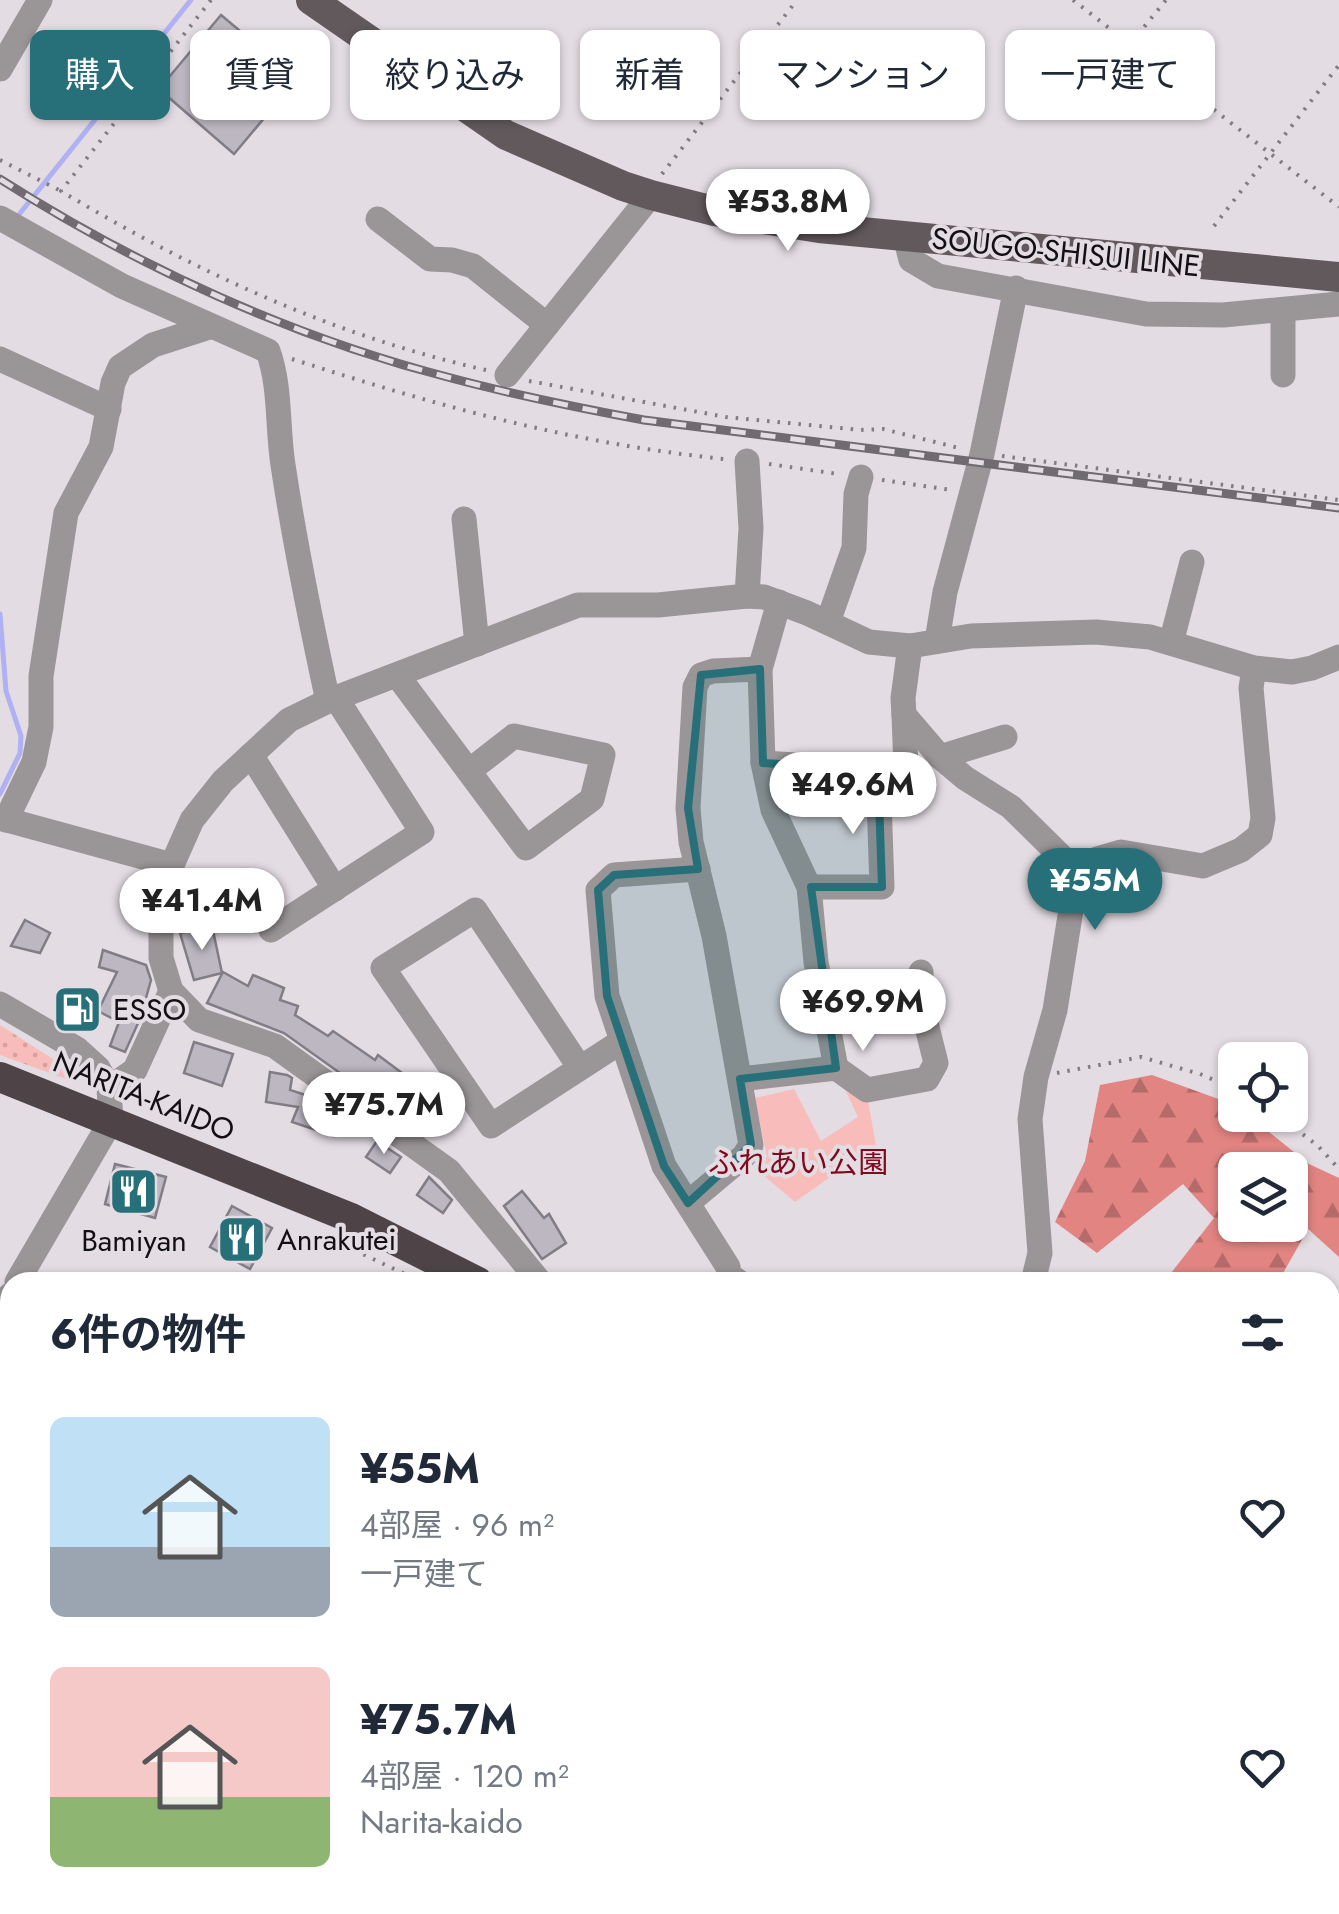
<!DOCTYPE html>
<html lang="ja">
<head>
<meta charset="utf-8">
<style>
  :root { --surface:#fff; --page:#f2f2f3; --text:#1f2937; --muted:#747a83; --accent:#27707a }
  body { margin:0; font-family:Jost,"Noto Sans JP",sans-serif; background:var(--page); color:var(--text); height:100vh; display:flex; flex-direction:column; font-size:38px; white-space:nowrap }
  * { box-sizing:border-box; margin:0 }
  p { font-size:32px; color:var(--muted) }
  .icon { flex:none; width:55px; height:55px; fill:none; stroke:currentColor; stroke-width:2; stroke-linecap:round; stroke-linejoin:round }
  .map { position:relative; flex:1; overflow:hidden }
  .details { position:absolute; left:0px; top:1272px; width:1340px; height:642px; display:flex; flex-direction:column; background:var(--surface); border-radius:30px 30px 0 0; box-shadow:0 2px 8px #0004 }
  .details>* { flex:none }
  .hud { position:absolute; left:30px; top:30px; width:1280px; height:90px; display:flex; gap:20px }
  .tools { position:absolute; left:1218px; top:1042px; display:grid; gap:20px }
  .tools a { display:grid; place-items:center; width:90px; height:90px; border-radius:15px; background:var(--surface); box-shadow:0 2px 8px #0004; font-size:50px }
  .price { position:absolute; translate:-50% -85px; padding:0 22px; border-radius:35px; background:#fff; color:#222; font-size:32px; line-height:65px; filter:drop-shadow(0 2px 5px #0008) }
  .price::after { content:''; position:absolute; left:50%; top:60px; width:30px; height:22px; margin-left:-15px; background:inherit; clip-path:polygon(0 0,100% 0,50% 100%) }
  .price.on { background:var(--accent); color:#fff }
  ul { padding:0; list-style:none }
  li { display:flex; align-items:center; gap:30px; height:250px; padding:0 50px }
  li span { display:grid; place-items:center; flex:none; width:280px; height:200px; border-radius:15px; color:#555 }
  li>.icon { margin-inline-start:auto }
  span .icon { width:120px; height:120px; fill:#fffc; stroke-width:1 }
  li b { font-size:42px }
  h2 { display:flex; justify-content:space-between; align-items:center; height:120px; padding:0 50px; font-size:42px }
  .tag { padding:0 35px; border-radius:15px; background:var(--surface); box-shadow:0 2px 8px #0004; font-size:35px; line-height:90px }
  .tag.on { background:var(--accent); color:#fff }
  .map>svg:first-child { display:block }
</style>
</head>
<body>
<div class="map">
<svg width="1339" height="1914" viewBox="0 0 1339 1914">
  <defs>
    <pattern id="grass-dots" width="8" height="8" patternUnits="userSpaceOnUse" patternTransform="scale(2.5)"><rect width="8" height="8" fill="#f8bdba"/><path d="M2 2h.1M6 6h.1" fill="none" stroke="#d4a19f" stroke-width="1.8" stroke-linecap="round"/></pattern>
    <pattern id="forest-firs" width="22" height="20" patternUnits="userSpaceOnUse" patternTransform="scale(2.5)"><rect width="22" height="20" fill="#e18482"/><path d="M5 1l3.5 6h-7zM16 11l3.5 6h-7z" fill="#b56b69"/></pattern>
  </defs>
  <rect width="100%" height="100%" fill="#e4dce3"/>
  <path fill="#dccdd9" d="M30 1905H519L514 1914H30Z"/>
  <path fill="url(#grass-dots)" d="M0 1025 67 1068 70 1073 66 1079 0 1055Z"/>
  <g fill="url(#forest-firs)" fill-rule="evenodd">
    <path d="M1152 1075 1235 1105V1115H1248L1309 1164 1339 1178V1257L1308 1229 1278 1282H1164L1214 1218 1183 1184 1097 1253 1055 1222 1085 1161 1100 1085ZM1235 1170H1290V1225H1235Z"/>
    <path d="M1330 1693 1338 1697 1339 1704V1914H1196L1186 1905H1330Z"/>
    <path d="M962 1905H1048L1053 1914H963Z"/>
  </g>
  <path fill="#f8bdba" d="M844 1087 868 1101 876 1145 795 1202 756 1169 767 1157 755 1098 794 1089 821 1141 858 1117Z"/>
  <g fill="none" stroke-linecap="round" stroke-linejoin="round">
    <g stroke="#afb1f2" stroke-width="5">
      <path d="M17 217 191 0"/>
      <path d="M0 614 6 691 21 736 20 753 0 794"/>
    </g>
  </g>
  <g fill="#bcb7c1" stroke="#817d86" stroke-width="2.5">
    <path d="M221 15 297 79 234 154 159 89Z"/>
    <path d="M25 920 50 933 40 953 11 946Z"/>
    <path d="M212 926 222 973 194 980 180 933Z"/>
    <path d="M103 950 146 965 151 980 146 998 149 999 125 1052 110 1046 119 1022 98 1011 117 972 99 967Z"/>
    <path d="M223 972 248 986 253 975 284 988 280 1000 298 1006 295 1015 328 1036 333 1031 375 1060 378 1055 410 1079 406 1084 418 1094 405 1112 393 1103 389 1108 284 1033 207 1003Z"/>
    <path d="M80 988 98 998 81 1028 63 1017Z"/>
    <path d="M194 1042 233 1054 222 1086 184 1073Z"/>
    <path d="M270 1072 287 1075 292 1078 290 1090 324 1101 342 1114 334 1136 292 1122 298 1107 266 1102Z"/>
    <path d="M377 1141 401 1157 390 1173 366 1157Z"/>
    <path d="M115 1164 166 1177 155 1218 105 1204Z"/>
    <path d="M429 1177 452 1200 443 1213 417 1195Z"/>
    <path d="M522 1191 544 1218 549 1214 566 1243 542 1259 504 1206Z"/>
    <path d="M232 1206 272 1228 250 1269 210 1247Z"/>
  </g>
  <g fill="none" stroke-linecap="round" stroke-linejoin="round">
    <g stroke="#827c82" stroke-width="4" stroke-dasharray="2.5 8" stroke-linecap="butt">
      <path d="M211 0 61 191C194 271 334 336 486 370"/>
      <path d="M1073 0 1339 207"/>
      <path d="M1131 43 1166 0"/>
      <path d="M0 160 61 191"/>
      <path d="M662 174 797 0"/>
      <path d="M1214 226 1339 65"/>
      <path d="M292 359C438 406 570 443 724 459"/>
      <path d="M529 381 726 417 860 430 883 429 963 449"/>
      <path d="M1002 456 1339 500"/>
      <path d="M769 464 838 474"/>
      <path d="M882 480 952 490"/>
      <path d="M1057 1073 1141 1057 1200 1074 1235 1089"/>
      <path d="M1278 1115 1318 1146 1339 1169"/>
      <path d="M335 1241 409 1276"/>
      <path d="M0 1723 10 1729"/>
      <path d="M1330 1772 1339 1758"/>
    </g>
    <g stroke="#9a9597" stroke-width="25">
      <path d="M0 69 40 0"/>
      <path d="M0 218 122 286 268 351C281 387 277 427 283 465 295 545 311 623 328 701"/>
      <path d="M378 219 430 259 452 260 473 266 547 325"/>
      <path d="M905 236 911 260 938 276 1146 314 1223 315 1339 304"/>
      <path d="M1283 310V375"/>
      <path d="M0 359 109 409"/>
      <path d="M507 375 651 195"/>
      <path d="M464 519 477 644"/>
      <path d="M747 596 751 528 747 461"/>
      <path d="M779 602 760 669 763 763 773 810 809 887 816 962 836 1068"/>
      <path d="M828 622 854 548 856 494 861 477"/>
      <path d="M937 641 945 592 982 454 1016 288"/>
      <path d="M1171 643 1192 562"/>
      <path d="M910 646 903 698 904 715 940 757 965 778 1011 807 1077 872 1055 1010 1036 1077 1030 1119 1040 1253 1033 1282"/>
      <path d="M397 675 526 848 592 799 603 755 514 736 469 771"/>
      <path d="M251 755 335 889"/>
      <path d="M940 757 1005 737"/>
      <path d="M763 763 878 770 906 768 904 715"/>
      <path d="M0 818 172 865"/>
      <path d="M6 820 34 762 41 727V676L66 513 101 447 113 383 120 367 153 345 209 327"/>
      <path d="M698 869 614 875 598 890 607 996 648 1118 664 1166 728 1267 729 1275 739 1282"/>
      <path d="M1077 872 1097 859 1121 852 1203 866 1241 850 1260 835 1263 818 1251 688 1254 668"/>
      <path d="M809 887H882L878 770"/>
      <path d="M271 930 422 832 336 698"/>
      <path d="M0 1004 77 1049 98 1068 109 1088 111 1121 17 1282"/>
      <path d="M580 1068 475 910 383 968 491 1126 622 1041"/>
      <path d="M740 1079 836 1068 867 1090 927 1079 936 1063 921 1003V972"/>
      <path d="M109 1088 135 1070 171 991"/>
      <path d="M688 1203 744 1156 751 1145 714 936 691 842 688 808 695 687 701 675 713 671 760 669"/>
      <path d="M540 1282 449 1171 275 1046 199 1020 171 991 161 958V932L172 865 192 820 223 781 289 720 328 701 578 605H658L747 596 764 597 807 613 869 642 910 646 971 636 1096 632 1150 637 1254 668 1292 672 1312 668 1339 657"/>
      <path d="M0 1312 10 1295"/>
      <path d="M0 1375 10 1381"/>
      <path d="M0 1893 10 1882"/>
      <path d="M21 1905 22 1914"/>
      <path d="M1105 1905 1108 1914"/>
      <path d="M527 1914 532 1905"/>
      <path d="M801 1914 809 1905"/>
    </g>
    <path stroke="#62595c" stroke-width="30" d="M311 0 506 135 623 186 651 195 714 211 819 228 1339 277"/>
    <g stroke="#4e4447" stroke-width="30">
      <path d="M0 1077 351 1218 478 1282"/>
      <path d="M1068 1905 1073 1914"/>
    </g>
    <defs>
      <path id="rail" d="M0 179C138 267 292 337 451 378 515 395 579 408 644 420L1339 508"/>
    </defs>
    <use href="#rail" stroke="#706b70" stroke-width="9"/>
    <use href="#rail" stroke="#e4dce3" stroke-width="5" stroke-dasharray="15" stroke-linecap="butt"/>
  </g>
  <path fill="#27707a" fill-opacity="0.2" stroke="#27707a" stroke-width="8" stroke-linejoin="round" d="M760 669 763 763 878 770 882 887H811L836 1068 740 1079 751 1145 688 1203 664 1166 607 996 598 890 614 875 698 869 688 808 701 675Z"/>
  <defs>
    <symbol id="fuel-square" viewBox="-11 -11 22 22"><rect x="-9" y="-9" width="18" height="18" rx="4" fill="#27707a" stroke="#e4dce3"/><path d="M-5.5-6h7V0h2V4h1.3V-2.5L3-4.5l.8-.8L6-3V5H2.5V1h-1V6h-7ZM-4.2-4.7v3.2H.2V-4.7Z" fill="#fff"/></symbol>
    <symbol id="restaurant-square" viewBox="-11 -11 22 22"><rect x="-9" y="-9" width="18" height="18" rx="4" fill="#27707a" stroke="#e4dce3"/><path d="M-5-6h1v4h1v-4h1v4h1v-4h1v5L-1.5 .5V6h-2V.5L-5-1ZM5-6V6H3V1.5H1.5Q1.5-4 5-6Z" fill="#fff"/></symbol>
  </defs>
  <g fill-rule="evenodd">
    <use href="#fuel-square" x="50" y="982" width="55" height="55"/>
    <use href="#restaurant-square" x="106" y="1164" width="55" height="55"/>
    <use href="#restaurant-square" x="214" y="1212" width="55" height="55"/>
  </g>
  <g text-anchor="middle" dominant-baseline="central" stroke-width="8" stroke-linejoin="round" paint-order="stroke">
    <g font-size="30" fill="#131013" stroke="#e4dce3">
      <text transform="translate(1066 252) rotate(6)">SOUGO-SHISUI LINE</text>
      <text transform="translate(144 1096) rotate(22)">NARITA-KAIDO</text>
    </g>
    <g font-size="30" fill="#131013" stroke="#e4dce3" text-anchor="start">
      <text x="113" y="1009">ESSO</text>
      <text x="277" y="1239">Anrakutei</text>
      <text x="134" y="1240" text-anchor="middle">Bamiyan</text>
    </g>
    <g font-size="30" fill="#7e0a1c" stroke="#e4dce3">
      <text x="798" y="1162">ふれあい公園</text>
    </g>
  </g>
</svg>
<div class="tools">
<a><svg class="icon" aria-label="locate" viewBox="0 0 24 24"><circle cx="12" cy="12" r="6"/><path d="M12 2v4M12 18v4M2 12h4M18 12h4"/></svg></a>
<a><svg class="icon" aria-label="layers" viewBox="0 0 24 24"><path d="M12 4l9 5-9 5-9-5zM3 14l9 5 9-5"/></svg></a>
</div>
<b class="price" style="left:788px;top:254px">¥53.8M</b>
<b class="price" style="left:853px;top:837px">¥49.6M</b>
<b class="price on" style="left:1095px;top:933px">¥55M</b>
<b class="price" style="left:202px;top:953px">¥41.4M</b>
<b class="price" style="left:863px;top:1054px">¥69.9M</b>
<b class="price" style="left:384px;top:1157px">¥75.7M</b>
<div class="hud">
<a class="tag on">購入</a>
<a class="tag">賃貸</a>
<a class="tag">絞り込み</a>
<a class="tag">新着</a>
<a class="tag">マンション</a>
<a class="tag">一戸建て</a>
</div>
<section class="details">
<h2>6件の物件<svg class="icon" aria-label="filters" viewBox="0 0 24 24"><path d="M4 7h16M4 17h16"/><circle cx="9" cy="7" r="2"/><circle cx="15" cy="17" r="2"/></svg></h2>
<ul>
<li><span style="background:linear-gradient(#bfe0f5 65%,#9aa5b1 0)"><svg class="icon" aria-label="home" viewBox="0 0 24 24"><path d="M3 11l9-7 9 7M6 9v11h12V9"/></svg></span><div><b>¥55M</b><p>4部屋 · 96 m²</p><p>一戸建て</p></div><svg class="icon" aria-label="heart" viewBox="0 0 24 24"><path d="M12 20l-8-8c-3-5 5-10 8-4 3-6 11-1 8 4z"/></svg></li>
<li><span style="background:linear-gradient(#f6c9c9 65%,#8fb573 0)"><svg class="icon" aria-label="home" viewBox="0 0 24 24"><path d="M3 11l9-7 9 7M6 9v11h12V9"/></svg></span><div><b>¥75.7M</b><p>4部屋 · 120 m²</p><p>Narita-kaido</p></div><svg class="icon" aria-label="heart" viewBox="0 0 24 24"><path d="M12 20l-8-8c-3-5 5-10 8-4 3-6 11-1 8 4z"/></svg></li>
</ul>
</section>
</div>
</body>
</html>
